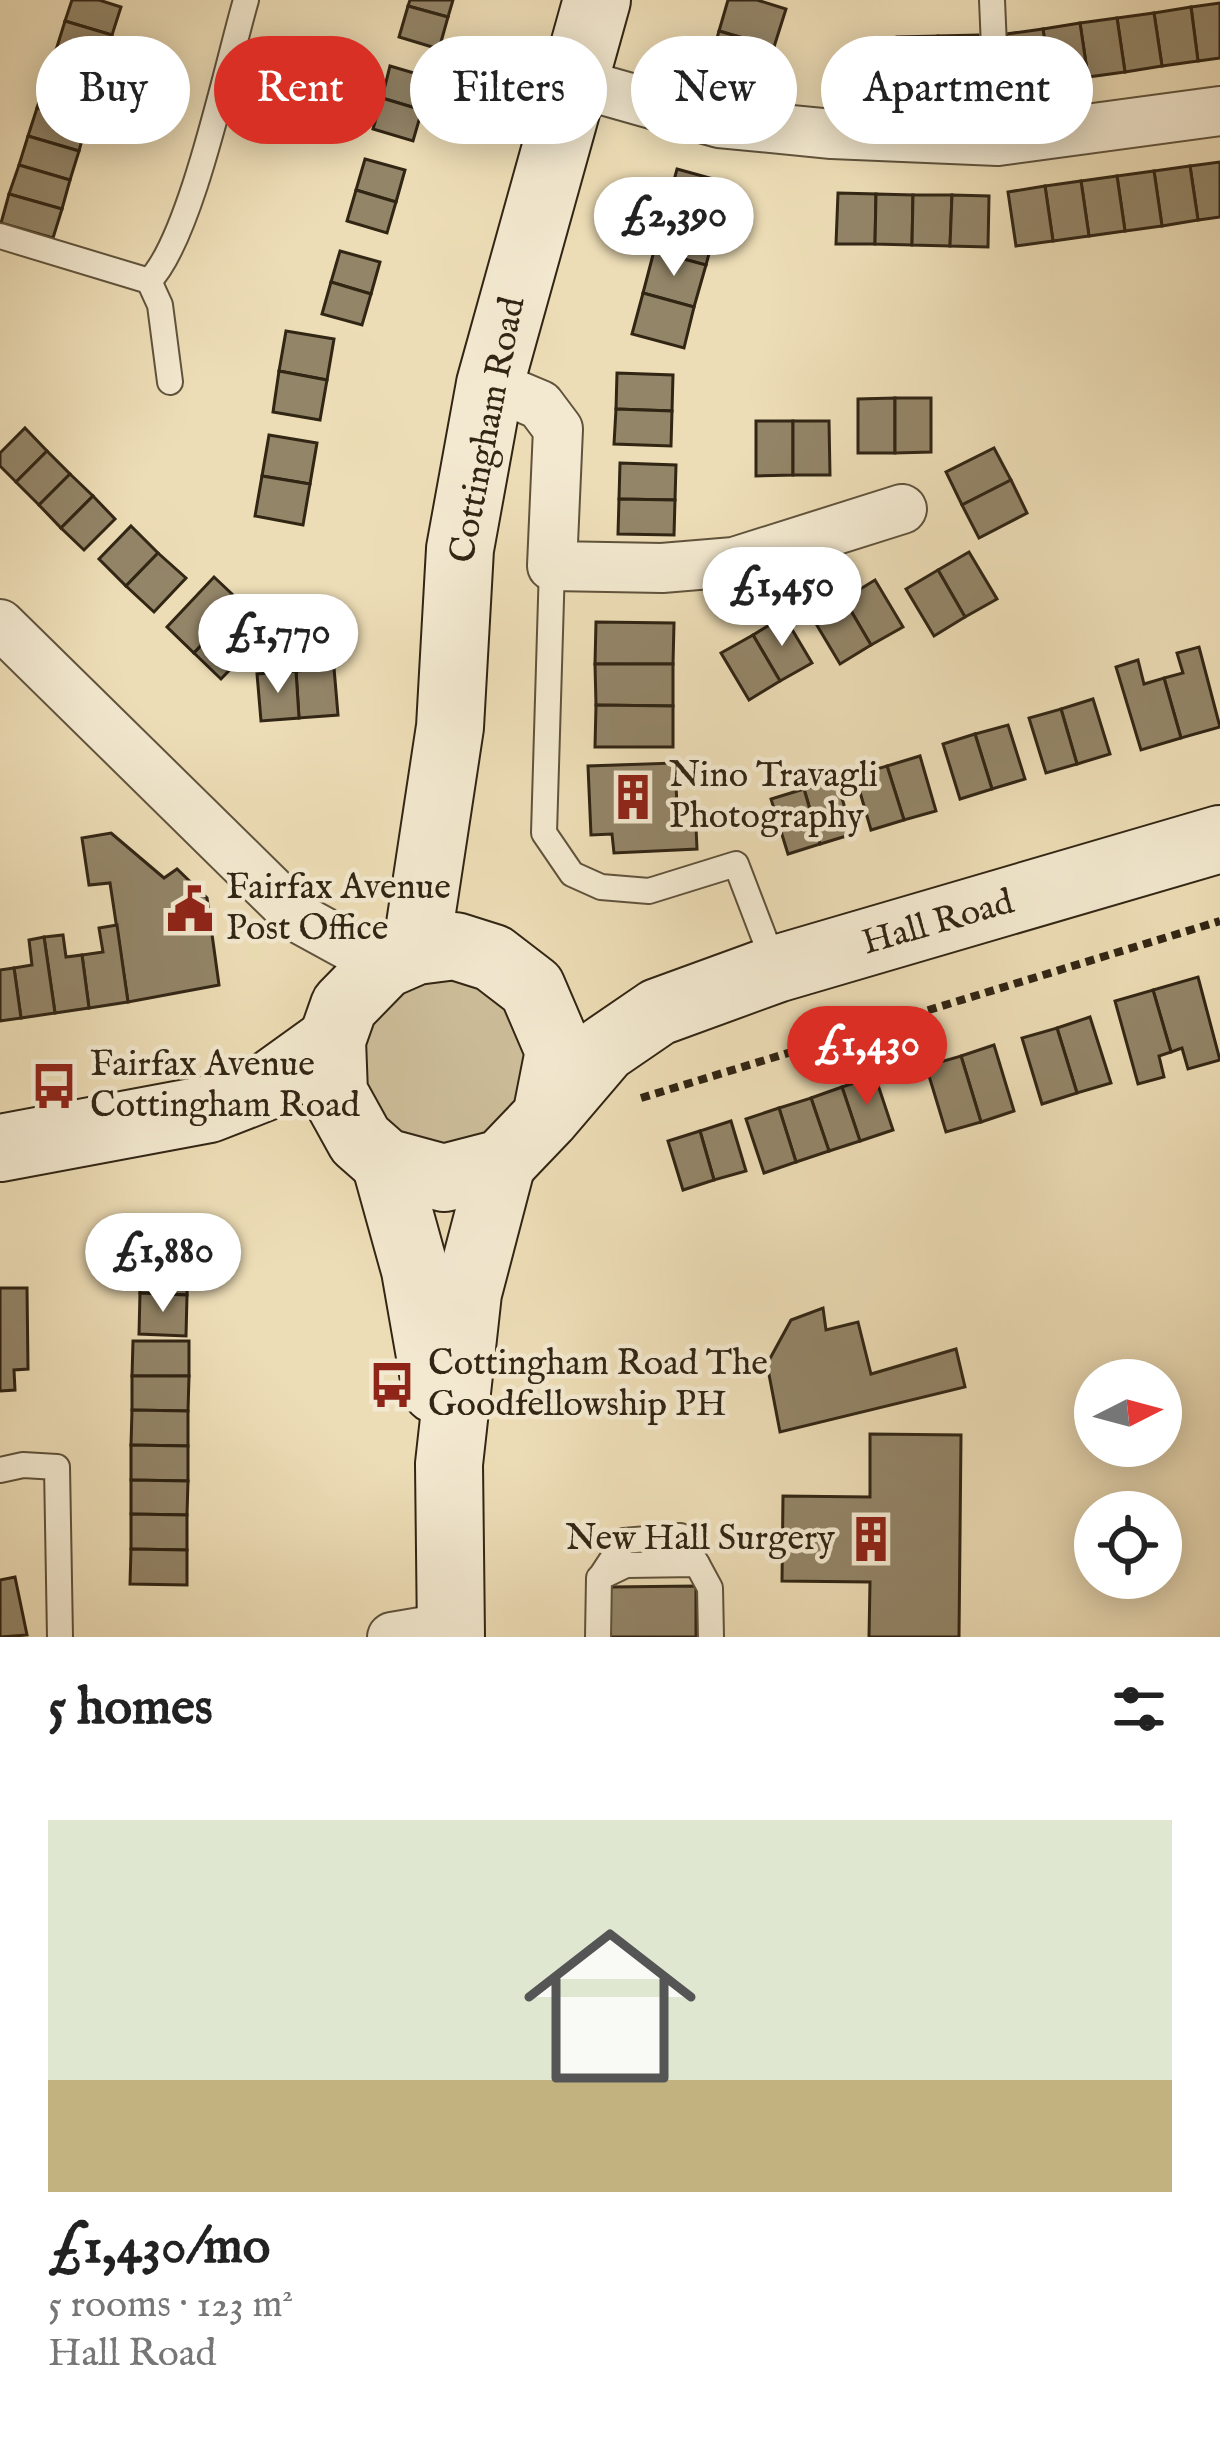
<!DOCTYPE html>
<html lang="en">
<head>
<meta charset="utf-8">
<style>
  :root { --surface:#fff; --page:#f6f6f6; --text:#222; --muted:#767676; --line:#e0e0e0; --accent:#d93025 }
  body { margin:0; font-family:"IM FELL English",serif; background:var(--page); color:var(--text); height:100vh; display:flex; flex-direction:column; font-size:45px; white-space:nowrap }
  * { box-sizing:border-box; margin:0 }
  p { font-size:39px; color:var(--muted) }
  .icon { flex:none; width:66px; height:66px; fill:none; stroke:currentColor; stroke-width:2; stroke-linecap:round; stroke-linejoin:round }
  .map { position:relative; height:1637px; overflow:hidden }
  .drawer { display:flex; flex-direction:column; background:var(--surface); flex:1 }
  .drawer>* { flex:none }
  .guide { position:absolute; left:36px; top:36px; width:1149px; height:108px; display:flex; gap:24px }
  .needle { width:78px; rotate:84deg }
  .tools { position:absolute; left:1074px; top:1359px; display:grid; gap:24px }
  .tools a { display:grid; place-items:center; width:108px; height:108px; border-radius:50%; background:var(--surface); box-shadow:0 6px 30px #0003; font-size:60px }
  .price { position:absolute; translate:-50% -102px; padding:0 27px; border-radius:42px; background:#fff; color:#222; font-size:39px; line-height:78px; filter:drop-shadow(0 3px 6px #0008) }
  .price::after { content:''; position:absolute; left:50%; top:72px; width:36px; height:27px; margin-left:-18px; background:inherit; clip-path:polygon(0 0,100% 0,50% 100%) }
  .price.active { background:var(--accent); color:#fff }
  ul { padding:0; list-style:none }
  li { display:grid; align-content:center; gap:24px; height:636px; padding:0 48px }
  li+li { border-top:3px solid var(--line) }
  li span { display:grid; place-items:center; height:372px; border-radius:0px; color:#555 }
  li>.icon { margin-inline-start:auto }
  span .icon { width:216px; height:216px; fill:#fffc; stroke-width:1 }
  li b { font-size:51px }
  h2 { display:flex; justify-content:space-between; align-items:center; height:144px; padding:0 48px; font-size:51px }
  .chip { padding:0 42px; border-radius:54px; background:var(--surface); box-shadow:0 6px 30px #0003; font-size:42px; line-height:108px }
  .chip.active { background:var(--accent); color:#fff }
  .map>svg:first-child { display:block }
</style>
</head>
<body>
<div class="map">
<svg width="1220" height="1637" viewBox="0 0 1220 1637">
  <rect width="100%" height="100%" fill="#edddb6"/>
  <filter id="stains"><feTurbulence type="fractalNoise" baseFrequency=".00167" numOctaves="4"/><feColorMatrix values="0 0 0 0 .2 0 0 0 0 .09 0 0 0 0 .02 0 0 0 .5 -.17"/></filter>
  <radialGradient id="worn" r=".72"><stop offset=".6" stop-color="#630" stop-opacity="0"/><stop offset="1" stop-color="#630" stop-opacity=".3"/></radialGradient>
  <path fill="#cdbe9a" stroke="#7f7257" stroke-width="3" d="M476 976 534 1037 519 1119 444 1156 370 1116 359 1033 393 987Z"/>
  <g fill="#938568" stroke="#312514" stroke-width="3">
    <path d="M72 0H99L121 7 112 35 65 21Z"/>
    <path d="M410 0H453L448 17 408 6Z"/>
    <path d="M728 0H757L786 9 774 47 719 31Z"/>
    <path d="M1220 3V58L1198 61 1191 7Z"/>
    <path d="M408 6 448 17 439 49 399 37Z"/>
    <path d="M1191 7 1198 61 1162 66 1154 13Z"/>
    <path d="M1154 13 1162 66 1125 72 1117 18Z"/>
    <path d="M1117 18 1125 72 1088 77 1080 23Z"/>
    <path d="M65 21 112 35 104 65 56 50Z"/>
    <path d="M1080 23 1088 77 1051 83 1043 29Z"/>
    <path d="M1043 29 1051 83 1015 88 1006 34Z"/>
    <path d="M719 31 774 47 763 86 708 69Z"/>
    <path d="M978 35 980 87 939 88 938 36Z"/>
    <path d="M938 36 939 88 899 89 897 37Z"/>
    <path d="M56 50 104 65 96 93 46 79Z"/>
    <path d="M390 66 431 78 422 110 382 98Z"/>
    <path d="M46 79 96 93 87 122 37 108Z"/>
    <path d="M382 98 422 110 413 141 373 129Z"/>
    <path d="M37 108 87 122 79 151 28 136Z"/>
    <path d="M28 136 79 151 70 180 19 165Z"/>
    <path d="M365 159 405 170 396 202 356 190Z"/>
    <path d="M1220 162V217L1198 220 1190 166Z"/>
    <path d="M19 165 70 180 62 209 9 194Z"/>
    <path d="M1190 166 1198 220 1162 226 1154 171Z"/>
    <path d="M677 169 728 183 717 224 666 210Z"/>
    <path d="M1154 171 1162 226 1125 231 1117 176Z"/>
    <path d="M1117 176 1125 231 1089 236 1081 181Z"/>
    <path d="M1081 181 1089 236 1053 241 1045 186Z"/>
    <path d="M1045 186 1053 241 1016 246 1008 192Z"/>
    <path d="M356 190 396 202 387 233 347 221Z"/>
    <path d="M838 193 876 194 875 244H836Z"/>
    <path d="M9 194 62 209 53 238 1 223Z"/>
    <path d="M876 194 913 195 912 245 875 244Z"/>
    <path d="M913 195H952L950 246 912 245Z"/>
    <path d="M952 195 989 196 988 247 950 246Z"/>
    <path d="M666 210 717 224 706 265 654 251Z"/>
    <path d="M340 251 380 262 371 294 331 282Z"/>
    <path d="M654 251 706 265 694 307 643 293Z"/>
    <path d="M331 282 371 294 362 325 322 314Z"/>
    <path d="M643 293 694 307 684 348 632 334Z"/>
    <path d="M286 331 334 339 327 380 279 371Z"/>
    <path d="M279 371 327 380 320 420 273 412Z"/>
    <path d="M617 373 673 375 672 411 616 409Z"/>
    <path d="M895 398V453H858V399Z"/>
    <path d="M895 398H931V452L895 453Z"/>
    <path d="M616 409 672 411 671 446 614 444Z"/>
    <path d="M756 421H793V475L756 476Z"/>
    <path d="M793 421H829L830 475H793Z"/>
    <path d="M25 428 47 451 16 482 0 466V453Z"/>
    <path d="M269 435 317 443 310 484 262 476Z"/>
    <path d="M994 448 1011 480 962 505 946 472Z"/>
    <path d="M47 451 70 474 39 505 16 482Z"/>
    <path d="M620 463 676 465 675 500 619 499Z"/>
    <path d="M70 474 93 496 61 528 39 505Z"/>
    <path d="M262 476 310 484 303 525 255 516Z"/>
    <path d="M1011 480 1027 513 979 538 962 505Z"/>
    <path d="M93 496 115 519 84 550 61 528Z"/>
    <path d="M619 499 675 500 674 535 618 534Z"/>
    <path d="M131 526 158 553 126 586 99 559Z"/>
    <path d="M969 552 997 599 965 617 938 570Z"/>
    <path d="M158 553 186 578 154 612 126 586Z"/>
    <path d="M938 570 965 617 934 636 906 589Z"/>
    <path d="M214 577 232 594 216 610 225 620 194 653 167 627Z"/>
    <path d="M875 580 903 627 871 645 844 599Z"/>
    <path d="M844 599 871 645 840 664 812 617Z"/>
    <path d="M262 609 276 622 221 679 194 653 225 620 239 633Z"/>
    <path d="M784 616 812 663 780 681 753 635Z"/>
    <path d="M596 622 674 623 673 664H595Z"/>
    <path d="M753 635 780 681 749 700 721 653Z"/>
    <path d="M1199 647 1220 727 1181 738 1164 678 1183 673 1177 653Z"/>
    <path d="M1138 660 1144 684 1164 678 1181 738 1141 750 1116 667Z"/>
    <path d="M595 664H673V706L596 705Z"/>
    <path d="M334 668 338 715 299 718 296 671Z"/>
    <path d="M296 671 299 718 261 721 257 674Z"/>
    <path d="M1093 699 1110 754 1077 764 1061 709Z"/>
    <path d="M596 705 673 706V747H595Z"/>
    <path d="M1061 709 1077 764 1046 773 1029 718Z"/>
    <path d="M1008 725 1025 779 992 789 975 734Z"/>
    <path d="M975 734 992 789 960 799 943 744Z"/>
    <path d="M920 756 936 811 904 820 887 766Z"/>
    <path d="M675 763 678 828 696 827 697 849 614 853 612 834 591 835 588 766Z"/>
    <path d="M887 766 904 820 871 830 855 775Z"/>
    <path d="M836 779 853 834 820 844 804 789Z"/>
    <path d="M804 789 820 844 788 854 771 799Z"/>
    <path d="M111 833 164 878 177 869 207 898 219 985 128 1002 110 883 89 885 82 838Z"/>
    <path d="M117 925 128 1002 89 1008 82 955 103 952 99 928Z"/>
    <path d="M63 935 66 957 82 955 89 1008 55 1013 44 937Z"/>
    <path d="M44 937 55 1013 21 1018 14 968 32 965 29 940Z"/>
    <path d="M14 968 21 1018 0 1021V970Z"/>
    <path d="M1198 977 1220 1060 1188 1069 1182 1048 1171 1052 1153 990Z"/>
    <path d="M1153 990 1171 1052 1159 1056 1164 1077 1138 1084 1115 1001Z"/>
    <path d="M1090 1017 1111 1083 1077 1093 1057 1028Z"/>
    <path d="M1057 1028 1077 1093 1042 1104 1022 1038Z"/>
    <path d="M994 1045 1014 1111 981 1122 961 1056Z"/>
    <path d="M961 1056 981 1122 946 1132 926 1066Z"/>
    <path d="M875 1076 893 1130 860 1141 842 1087Z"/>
    <path d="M842 1087 860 1141 829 1151 811 1098Z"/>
    <path d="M811 1098 829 1151 796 1162 779 1108Z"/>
    <path d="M779 1108 796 1162 764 1173 746 1119Z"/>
    <path d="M731 1121 746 1171 714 1180 700 1131Z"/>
    <path d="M700 1131 714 1180 683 1190 668 1141Z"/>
    <path d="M141 1252 188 1254 187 1295 140 1293Z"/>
    <path d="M0 1288H27L28 1369 14 1370 15 1390 0 1391Z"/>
    <path d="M140 1293 187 1295 186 1336 139 1334Z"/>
    <path d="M823 1308 826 1330 858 1322 871 1374 956 1349 965 1387 780 1432 767 1364 791 1320Z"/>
    <path d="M133 1341H189V1376H132Z"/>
    <path d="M132 1376H189L188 1411 132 1410Z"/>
    <path d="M132 1410 188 1411V1446L131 1445Z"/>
    <path d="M870 1434 961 1435 959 1637H869L870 1582 782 1581 783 1496 870 1497Z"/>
    <path d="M131 1445 188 1446V1481L131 1480Z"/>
    <path d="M131 1480 188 1481 187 1515 131 1514Z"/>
    <path d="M131 1514 187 1515V1550L131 1549Z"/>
    <path d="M131 1549 187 1550V1585L130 1584Z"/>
    <path d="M15 1577 27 1635 0 1637V1580Z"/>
    <path d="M696 1586V1637H610V1587Z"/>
  </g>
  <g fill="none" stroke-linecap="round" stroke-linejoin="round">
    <defs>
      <g id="lane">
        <path d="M992 0 998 141"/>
        <path d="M0 236 149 281 160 305 170 382"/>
        <path d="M149 281C191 239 227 65 246 0"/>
        <path d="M552 566 544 833 572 874 601 887 649 891 736 864 775 966"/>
        <path d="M0 1470 23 1465 57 1467 60 1637"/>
        <path d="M601 1576 624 1541 680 1536 697 1564"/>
        <path d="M598 1637 599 1578 626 1565 697 1564 710 1588 711 1637"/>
      </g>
      <g id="street">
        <path d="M574 82 719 123 832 134 998 141 1220 111"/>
        <path d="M490 384 540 405 558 429 552 566 662 568 734 562 902 509"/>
        <path d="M0 624 300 919 384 965"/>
        <path d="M392 1637 451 1627"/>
      </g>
      <g id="secondary">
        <path d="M416 951 450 727 460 549 490 384 597 0"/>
        <path d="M546 1117 559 1051 532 988 493 958 455 946 416 951 384 965 344 1006 332 1040 334 1093 360 1140 385 1162 444 1178 502 1163 546 1117 604 1049 658 1012 776 969 1220 839"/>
        <path d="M0 1148 209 1109 268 1086 332 1040"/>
        <path d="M385 1162 415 1270 436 1390"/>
        <path d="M451 1637 449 1464 468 1293 502 1163"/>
      </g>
    </defs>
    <use href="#lane" stroke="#60533c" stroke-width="28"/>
    <use href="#street" stroke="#60533c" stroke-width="52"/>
    <use href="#secondary" stroke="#312514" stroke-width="70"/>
    <path stroke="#312514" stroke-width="8" stroke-dasharray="9 6" stroke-linecap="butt" d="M641 1098 1220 921"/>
    <use href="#lane" stroke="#f3e9d0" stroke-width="24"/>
    <use href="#street" stroke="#f3e9d0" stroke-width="48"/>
    <use href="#secondary" stroke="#f3e9d0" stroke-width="66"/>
  </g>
  <defs>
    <symbol id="building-bare" viewBox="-9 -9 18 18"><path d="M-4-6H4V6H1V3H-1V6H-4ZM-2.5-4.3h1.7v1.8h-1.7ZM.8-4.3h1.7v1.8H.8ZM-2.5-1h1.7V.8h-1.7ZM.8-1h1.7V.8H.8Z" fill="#8f2418" stroke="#f3e9d0" stroke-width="2.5" paint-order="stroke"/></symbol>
    <symbol id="civic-bare" viewBox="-9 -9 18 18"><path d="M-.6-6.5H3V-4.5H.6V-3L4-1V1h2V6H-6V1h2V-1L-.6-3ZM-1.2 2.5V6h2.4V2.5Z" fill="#8f2418" stroke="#f3e9d0" stroke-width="2.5" paint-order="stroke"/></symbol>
    <symbol id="bus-bare" viewBox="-9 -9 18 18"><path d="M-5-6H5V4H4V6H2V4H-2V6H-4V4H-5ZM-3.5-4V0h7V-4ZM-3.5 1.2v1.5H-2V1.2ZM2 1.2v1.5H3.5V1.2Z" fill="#8f2418" stroke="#f3e9d0" stroke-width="2.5" paint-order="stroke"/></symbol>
  </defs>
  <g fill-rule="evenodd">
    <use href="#building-bare" x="600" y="764" width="66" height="66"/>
    <use href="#civic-bare" x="157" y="876" width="66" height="66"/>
    <use href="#bus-bare" x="21" y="1053" width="66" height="66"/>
    <use href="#bus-bare" x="359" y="1352" width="66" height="66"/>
    <use href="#building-bare" x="838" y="1506" width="66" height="66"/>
  </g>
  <g text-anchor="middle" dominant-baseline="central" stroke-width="9" stroke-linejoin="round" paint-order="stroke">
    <g font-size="36" fill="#312514" stroke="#f3e9d0">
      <text transform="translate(488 430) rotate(-79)">Cottingham Road</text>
      <text transform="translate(938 923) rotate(-16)">Hall Road</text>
    </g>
    <g font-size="36" fill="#312514" stroke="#f3e9d0" text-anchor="start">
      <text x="669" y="776">Nino Travagli<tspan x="669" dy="41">Photography</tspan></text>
      <text x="226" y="888">Fairfax Avenue<tspan x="226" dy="41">Post Office</tspan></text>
      <text x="90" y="1065">Fairfax Avenue<tspan x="90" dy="41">Cottingham Road</tspan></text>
      <text x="428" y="1364">Cottingham Road The<tspan x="428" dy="41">Goodfellowship PH</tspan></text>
      <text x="835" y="1539" text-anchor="end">New Hall Surgery</text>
    </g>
  </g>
  <rect width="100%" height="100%" filter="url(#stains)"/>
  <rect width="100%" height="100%" fill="url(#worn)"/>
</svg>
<div class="tools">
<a><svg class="needle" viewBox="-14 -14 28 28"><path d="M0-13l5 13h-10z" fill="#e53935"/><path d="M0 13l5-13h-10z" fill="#767676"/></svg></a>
<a><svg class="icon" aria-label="locate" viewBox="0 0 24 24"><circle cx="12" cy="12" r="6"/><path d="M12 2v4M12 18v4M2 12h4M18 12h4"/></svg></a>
</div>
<b class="price" style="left:674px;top:279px">£2,390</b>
<b class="price" style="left:782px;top:649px">£1,450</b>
<b class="price" style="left:278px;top:696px">£1,770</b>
<b class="price active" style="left:867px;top:1108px">£1,430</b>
<b class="price" style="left:163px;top:1315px">£1,880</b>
<div class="guide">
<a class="chip">Buy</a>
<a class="chip active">Rent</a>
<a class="chip">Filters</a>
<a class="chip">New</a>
<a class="chip">Apartment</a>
</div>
</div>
<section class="drawer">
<h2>5 homes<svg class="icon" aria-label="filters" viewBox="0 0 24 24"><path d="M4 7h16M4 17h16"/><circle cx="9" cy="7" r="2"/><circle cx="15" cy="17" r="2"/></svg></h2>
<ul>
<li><span style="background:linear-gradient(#dfe7d0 70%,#c2b280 0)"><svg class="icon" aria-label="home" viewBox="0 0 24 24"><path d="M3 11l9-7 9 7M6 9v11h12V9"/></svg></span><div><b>£1,430/mo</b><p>5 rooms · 123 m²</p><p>Hall Road</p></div></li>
</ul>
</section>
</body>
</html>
